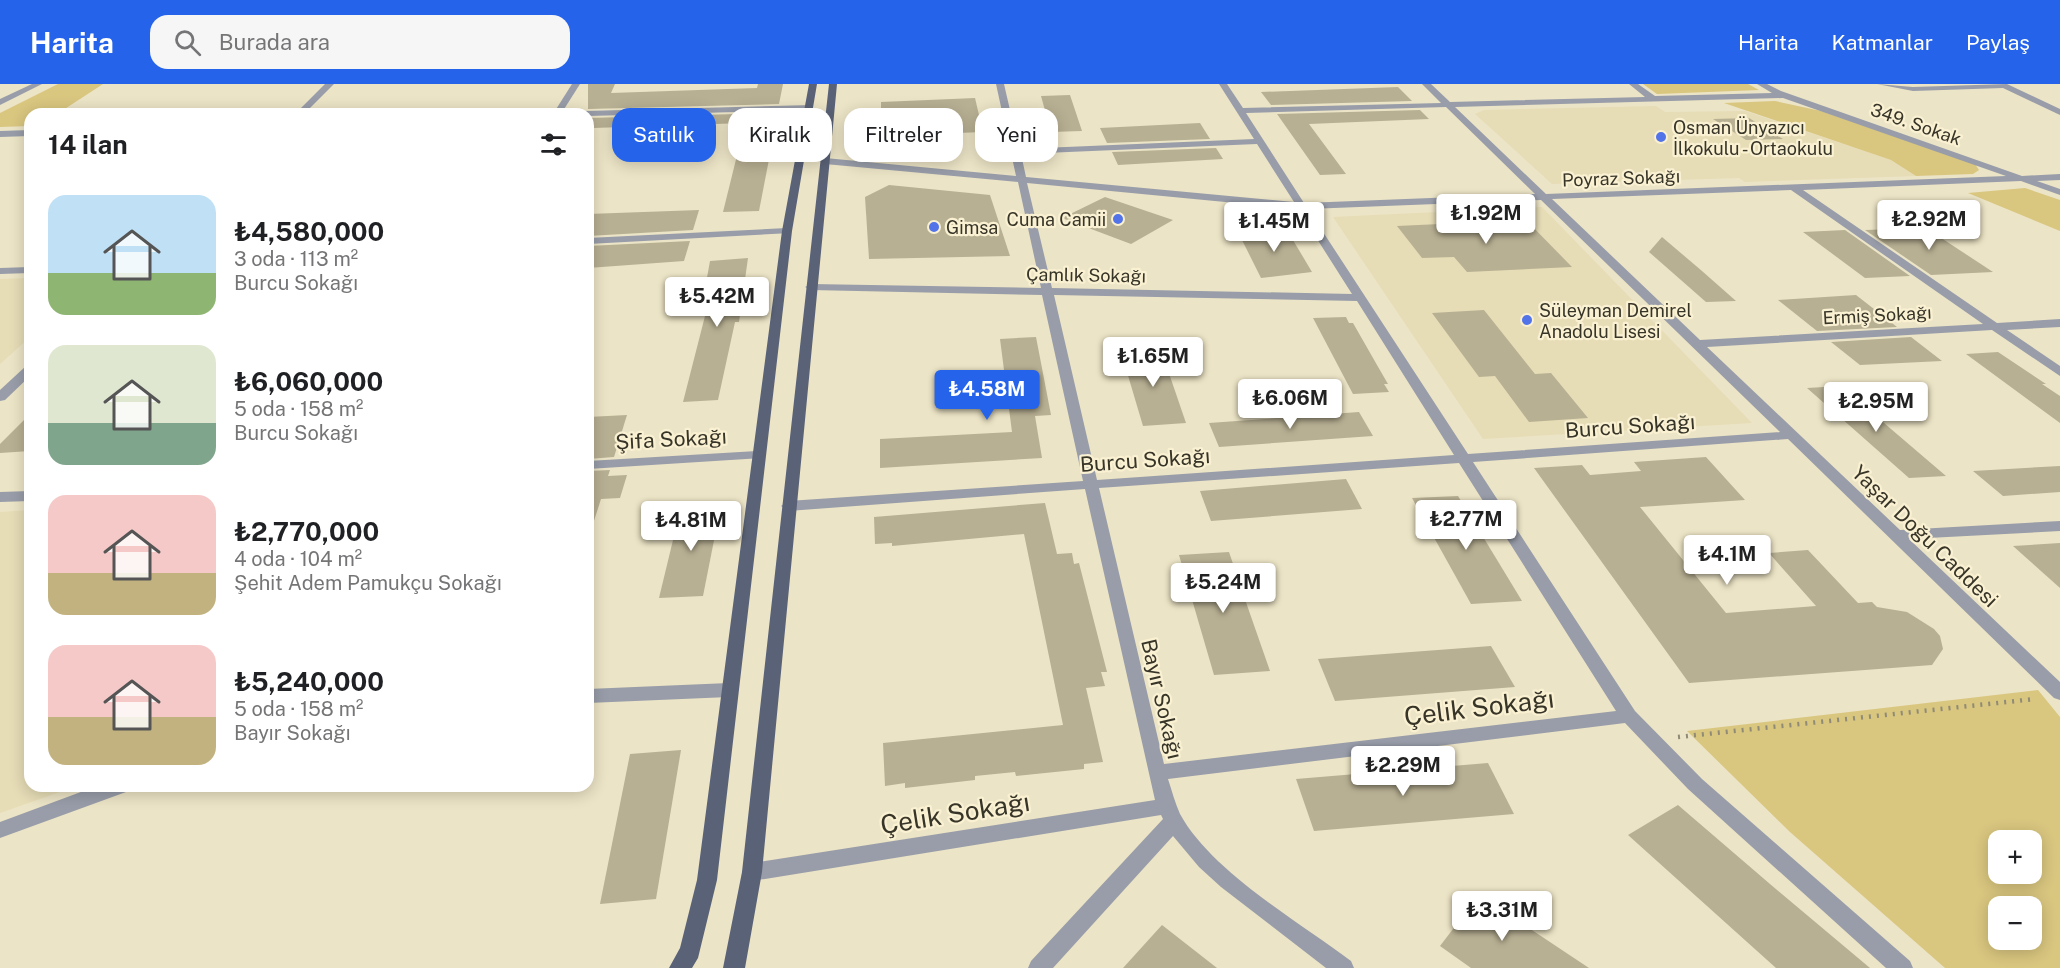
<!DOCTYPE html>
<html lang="tr">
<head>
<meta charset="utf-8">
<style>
  :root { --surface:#fff; --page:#f6f6f6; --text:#202124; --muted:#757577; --accent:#2563eb }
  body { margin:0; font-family:"Public Sans",sans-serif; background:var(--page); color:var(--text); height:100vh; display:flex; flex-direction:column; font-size:22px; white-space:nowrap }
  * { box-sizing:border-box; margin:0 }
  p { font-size:20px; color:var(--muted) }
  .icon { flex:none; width:33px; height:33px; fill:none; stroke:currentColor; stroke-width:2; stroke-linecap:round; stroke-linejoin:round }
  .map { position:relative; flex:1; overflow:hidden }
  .panel { position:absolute; left:24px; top:24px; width:570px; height:684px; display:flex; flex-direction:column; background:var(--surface); border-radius:18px; box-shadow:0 3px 15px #0003 }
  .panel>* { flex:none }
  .banner { position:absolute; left:612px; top:24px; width:570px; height:54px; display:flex; gap:12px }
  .buttons { position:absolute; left:1988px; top:746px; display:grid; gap:12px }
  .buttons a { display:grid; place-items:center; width:54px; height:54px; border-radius:12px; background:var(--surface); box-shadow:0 3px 15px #0003; font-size:30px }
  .price { position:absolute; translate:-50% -51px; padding:0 14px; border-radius:6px; background:#fff; color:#222; font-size:20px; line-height:39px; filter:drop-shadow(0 2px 3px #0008) }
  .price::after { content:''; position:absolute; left:50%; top:36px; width:18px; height:14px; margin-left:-9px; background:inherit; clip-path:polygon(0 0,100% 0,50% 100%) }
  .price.on { background:var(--accent); color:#fff }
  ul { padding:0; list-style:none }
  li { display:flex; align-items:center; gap:18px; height:150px; padding:0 24px }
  li span { display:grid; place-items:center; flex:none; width:168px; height:120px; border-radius:18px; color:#555 }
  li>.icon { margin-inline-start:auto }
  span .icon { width:72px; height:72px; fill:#fffc; stroke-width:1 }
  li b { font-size:26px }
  h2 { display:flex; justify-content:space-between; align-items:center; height:72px; padding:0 24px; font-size:26px }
  .pill { padding:0 21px; border-radius:18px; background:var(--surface); box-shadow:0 3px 15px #0003; font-size:21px; line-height:54px }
  .pill.on { background:var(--accent); color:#fff }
  header { display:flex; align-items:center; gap:36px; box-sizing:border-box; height:84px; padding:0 30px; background:var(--accent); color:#fff }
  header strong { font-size:28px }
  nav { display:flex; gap:33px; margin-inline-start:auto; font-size:21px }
  .search { width:420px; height:54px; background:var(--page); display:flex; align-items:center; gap:15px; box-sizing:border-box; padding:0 21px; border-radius:18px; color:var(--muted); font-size:22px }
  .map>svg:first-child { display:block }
</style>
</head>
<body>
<header>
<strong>Harita</strong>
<div class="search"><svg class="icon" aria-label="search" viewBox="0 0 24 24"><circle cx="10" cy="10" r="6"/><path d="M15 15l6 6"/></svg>Burada ara</div>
<nav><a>Harita</a><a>Katmanlar</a><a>Paylaş</a></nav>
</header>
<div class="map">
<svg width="2060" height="884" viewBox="0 0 2060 884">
  <rect width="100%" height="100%" fill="#ece4c6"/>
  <g fill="#e6dcb6">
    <path d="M1656 22 1665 28 1745 27 1891 76 1916 92 1745 98 1739 94 1552 100 1475 30 1484 26Z"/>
    <path d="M1542 123 1752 339 1483 355 1333 133Z"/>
    <path d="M30 194V253L0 280V195Z"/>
    <path d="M30 426V702H77L0 729V428Z"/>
  </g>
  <g fill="#d9c67f" fill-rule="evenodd">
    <path d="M58 0H103L57 30H30V42L0 43V29Z"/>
    <path d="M1643 0H1748L1759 6 1657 10Z"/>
    <path d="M1775 17 1821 27 1975 80 1979 86 1973 90 1916 92 1891 76 1724 19Z"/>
    <path d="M2025 104 2060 116V147L1968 109Z"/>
    <path d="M2038 606 2060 633V884H1945L1790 748 1687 647ZM1998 756H2031V789H1998ZM1998 822H2031V855H1998Z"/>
  </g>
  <g fill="#b8b093">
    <path d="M588 0H615L611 9 757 4 758 0H783L779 20 588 25Z"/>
    <path d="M1398 3 1412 17 1271 21 1261 8Z"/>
    <path d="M1070 11 1082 47 1051 48 1041 12Z"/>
    <path d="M975 14 983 48 881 52V18Z"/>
    <path d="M1420 26 1429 35 1309 40 1346 90 1320 91 1277 30Z"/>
    <path d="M778 29 759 127 723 128 745 39 593 44 588 53V34Z"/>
    <path d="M1749 34 1783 55 1746 56 1713 35Z"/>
    <path d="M1200 39 1210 55 1107 59 1100 44Z"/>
    <path d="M1216 64 1223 75 1118 81 1112 68Z"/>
    <path d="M889 101 990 111 1010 172 869 175 865 113Z"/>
    <path d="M1105 113 1173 136 1131 160 1062 134Z"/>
    <path d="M699 126 693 146 588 152V130Z"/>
    <path d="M1526 136 1572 183 1467 188 1454 173 1422 174 1397 142Z"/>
    <path d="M1926 144 1993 188 1931 191 1865 146Z"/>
    <path d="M1287 146 1312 188 1261 194 1238 148Z"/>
    <path d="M1845 146 1910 192 1865 194 1803 148Z"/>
    <path d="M1662 153 1702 187 1736 217 1706 218 1649 168Z"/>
    <path d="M690 157 684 177 588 184V162Z"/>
    <path d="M748 174 739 238H735L718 316 683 318 705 232H700L710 177Z"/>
    <path d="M1856 211 1897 243 1817 247 1778 216Z"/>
    <path d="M1484 226 1535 290 1551 289 1588 334 1529 338 1495 292 1479 293 1432 229Z"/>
    <path d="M1346 233 1349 239H1353L1377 281 1388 300H1384L1389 308 1353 310 1313 234Z"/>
    <path d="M1036 253 1051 331 1035 332 1042 374 880 384V355L1012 348 1000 255Z"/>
    <path d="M1911 253 1942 277 1860 281 1831 258Z"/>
    <path d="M1161 266 1186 339 1143 342 1121 268Z"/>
    <path d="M1998 268 2046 300H2042L2060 312V339L1966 270Z"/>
    <path d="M1841 302 1891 345 1946 392 1909 394 1807 304Z"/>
    <path d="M1359 328 1373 352 1219 363 1209 339Z"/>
    <path d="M30 330V367L0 369V360Z"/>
    <path d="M627 331 614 373 588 375V333Z"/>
    <path d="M1706 373 1745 416 1640 423 1726 529 1816 522 1769 469 1808 466 1858 519 1872 518 1877 523 1907 528 1934 545 1940 552 1943 565 1932 581 1689 599 1534 384 1582 381 1590 391 1641 387 1634 378Z"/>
    <path d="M2060 382V408L2003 412 1973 387Z"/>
    <path d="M610 386 608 392 627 391 620 414 601 415 593 440 588 439V387Z"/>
    <path d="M1346 395 1362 425 1211 437 1200 407Z"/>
    <path d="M1458 412 1488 461 1522 517 1471 520 1412 414Z"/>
    <path d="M1045 419 1057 470 1072 469 1074 480 1079 479 1107 588H1101L1105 602 1086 604 1103 678 1084 680V685L1016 692 1015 688 975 692V696L905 704V699L885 702 883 659 1063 641 1024 450 892 462V459L875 460 874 433Z"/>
    <path d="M721 421 703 512 659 514 681 423Z"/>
    <path d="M2060 459V504L2013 462Z"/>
    <path d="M1229 468 1248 524 1270 587 1214 591 1179 471Z"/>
    <path d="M1491 562 1515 603 1335 617 1318 575Z"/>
    <path d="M681 666 656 815 600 820 630 670Z"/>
    <path d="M1488 679 1514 730 1314 747 1296 695Z"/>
    <path d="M1678 721 1770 800 1870 884H1776L1628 751Z"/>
    <path d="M1479 811 1589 884H1471L1440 862Z"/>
    <path d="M1162 841 1217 884H1123Z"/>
  </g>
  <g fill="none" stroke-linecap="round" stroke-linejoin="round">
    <path stroke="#908b76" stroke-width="4.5" stroke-dasharray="2 6" stroke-linecap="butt" d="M1678 653 2035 615"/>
    <g fill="#989da9" fill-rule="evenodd">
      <path d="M32 0H42L0 21V15Z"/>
      <path d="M325 0H334L304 30H295Z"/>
      <path d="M572 0H580L561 30H553Z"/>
      <path d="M996 0H1004L1019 65 1254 55 1219 0H1227L1243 24 1441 19 1422 0H1431L1450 18 1645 13 1629 0H1638L1655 12 1772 9 1757 0H1767L1781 7 2022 92 2060 90V96L2037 97 2060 105V111L2021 97 1803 106 1997 239 2060 235V243L2007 246 2060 282V292L1992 246 1707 263 1900 446 2060 437V447L1909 455 2060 598V616L2054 614 1788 355 1473 378 1635 627 1702 695 1910 877 1913 884H1886L1688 705 1625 639 1168 695C1172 707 1175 719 1180 730 1211 787 1299 838 1351 877L1354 884H1326L1221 803 1199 783 1173 752 1053 884H1028L1031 877 1163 735 1161 731 752 797 745 794 742 788 745 782 752 779 1155 716 1085 405 788 427 781 422 788 417 1083 397 1042 211 811 206 805 203 811 200 1041 204 1018 98 825 80 820 77 825 74 1016 92ZM1783 14 2006 92 1546 110 1455 23ZM1446 23 1535 110 1304 119 1246 29ZM1257 60 1294 118 1026 93 1021 70ZM1027 99 1298 125 1352 210 1052 204ZM1791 106 1983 240 1700 256 1552 115ZM1541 116 1780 348 1468 370 1308 125ZM1054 211 1357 217 1454 371 1097 396ZM1459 379 1616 627 1164 680 1099 404Z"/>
      <path d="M1877 0 1913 3 2007 0 2060 25V31L2003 4 1913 7Z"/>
      <path d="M812 21V25L809 26 588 32V30H581L585 27Z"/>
      <path d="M30 46V52L0 53V47Z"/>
      <path d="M787 144 791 145V149L588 160V154Z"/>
      <path d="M30 183V189L0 190V184Z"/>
      <path d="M30 281V292L5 316 0 317V306L26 282Z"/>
      <path d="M757 367 764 371 762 374 588 385V377Z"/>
      <path d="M30 407V417L0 418V408Z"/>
      <path d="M729 599 735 601 738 606 735 611 729 613 588 619V605Z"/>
      <path d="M97 702H129L126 708 0 754V738Z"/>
    </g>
    <g fill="#5a6277" fill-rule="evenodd">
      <path d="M809 0H817L792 147 717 796 698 874 692 884H669L680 864 697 796 782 147Z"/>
      <path d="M829 0H837L762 788 745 884H723L742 788Z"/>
    </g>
  </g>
  <g fill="#5373e8" stroke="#faf1d3" stroke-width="2">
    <circle cx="1661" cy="53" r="6"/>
    <circle cx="1118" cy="135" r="6"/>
    <circle cx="934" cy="143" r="6"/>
    <circle cx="1527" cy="236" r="6"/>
  </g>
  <g text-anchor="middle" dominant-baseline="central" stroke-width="4.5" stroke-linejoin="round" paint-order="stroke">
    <g font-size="18" fill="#373428" stroke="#faf1d3">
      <text transform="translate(1916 40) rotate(19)">349. Sokak</text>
      <text transform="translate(1621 94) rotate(-2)">Poyraz Sokağı</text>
      <text transform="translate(1086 191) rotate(1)">Çamlık Sokağı</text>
      <text transform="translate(1877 231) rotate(-3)">Ermiş Sokağı</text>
    </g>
    <g font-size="18" fill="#373428" stroke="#faf1d3" text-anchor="start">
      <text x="1673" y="43">Osman Ünyazıcı<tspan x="1673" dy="21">İlkokulu - Ortaokulu</tspan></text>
      <text x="1106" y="135" text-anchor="end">Cuma Camii</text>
      <text x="946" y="143">Gimsa</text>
      <text x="1539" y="226">Süleyman Demirel<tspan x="1539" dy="21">Anadolu Lisesi</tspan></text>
    </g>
    <g font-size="21" fill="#373428" stroke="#faf1d3">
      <text transform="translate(1630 342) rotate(-4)">Burcu Sokağı</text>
      <text transform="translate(671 355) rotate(-3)">Şifa Sokağı</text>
      <text transform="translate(1145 376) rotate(-4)">Burcu Sokağı</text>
      <text transform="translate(1925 452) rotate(44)">Yaşar Doğu Caddesi</text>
      <text transform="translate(1162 615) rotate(77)">Bayır Sokağı</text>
    </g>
    <g font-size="26" fill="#373428" stroke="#faf1d3">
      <text transform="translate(1479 623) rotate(-7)">Çelik Sokağı</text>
      <text transform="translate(955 729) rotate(-9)">Çelik Sokağı</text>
    </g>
  </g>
</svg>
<div class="buttons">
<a>+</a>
<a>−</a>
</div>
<b class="price" style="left:1486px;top:161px">₺1.92M</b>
<b class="price" style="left:1929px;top:167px">₺2.92M</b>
<b class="price" style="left:1274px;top:169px">₺1.45M</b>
<b class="price" style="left:717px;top:244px">₺5.42M</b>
<b class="price" style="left:1153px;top:304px">₺1.65M</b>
<b class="price on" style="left:987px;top:337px">₺4.58M</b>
<b class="price" style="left:1290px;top:346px">₺6.06M</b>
<b class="price" style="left:1876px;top:349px">₺2.95M</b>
<b class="price" style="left:1466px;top:467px">₺2.77M</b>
<b class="price" style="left:691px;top:468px">₺4.81M</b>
<b class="price" style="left:1727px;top:502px">₺4.1M</b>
<b class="price" style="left:1223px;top:530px">₺5.24M</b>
<b class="price" style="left:1403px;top:713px">₺2.29M</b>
<b class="price" style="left:1502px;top:858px">₺3.31M</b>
<div class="banner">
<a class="pill on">Satılık</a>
<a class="pill">Kiralık</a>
<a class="pill">Filtreler</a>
<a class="pill">Yeni</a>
</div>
<section class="panel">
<h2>14 ilan<svg class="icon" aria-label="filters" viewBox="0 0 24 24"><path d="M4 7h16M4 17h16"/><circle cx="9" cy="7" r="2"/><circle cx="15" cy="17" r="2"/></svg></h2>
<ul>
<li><span style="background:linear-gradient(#bfe0f5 65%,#8fb573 0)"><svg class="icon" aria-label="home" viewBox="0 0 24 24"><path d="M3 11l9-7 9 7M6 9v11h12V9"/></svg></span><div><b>₺4,580,000</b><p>3 oda · 113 m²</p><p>Burcu Sokağı</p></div></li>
<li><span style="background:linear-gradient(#dfe7d0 65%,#7fa58c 0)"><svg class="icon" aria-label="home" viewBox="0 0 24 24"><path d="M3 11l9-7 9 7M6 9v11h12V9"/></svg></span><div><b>₺6,060,000</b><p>5 oda · 158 m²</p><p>Burcu Sokağı</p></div></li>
<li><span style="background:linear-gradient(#f6c9c9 65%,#c2b280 0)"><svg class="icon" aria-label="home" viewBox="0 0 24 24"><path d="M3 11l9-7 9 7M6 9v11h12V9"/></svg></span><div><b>₺2,770,000</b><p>4 oda · 104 m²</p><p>Şehit Adem Pamukçu Sokağı</p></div></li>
<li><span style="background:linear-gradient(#f6c9c9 60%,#c2b280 0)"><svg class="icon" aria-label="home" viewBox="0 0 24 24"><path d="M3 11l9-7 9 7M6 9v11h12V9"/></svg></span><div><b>₺5,240,000</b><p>5 oda · 158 m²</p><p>Bayır Sokağı</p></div></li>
</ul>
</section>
</div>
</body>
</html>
